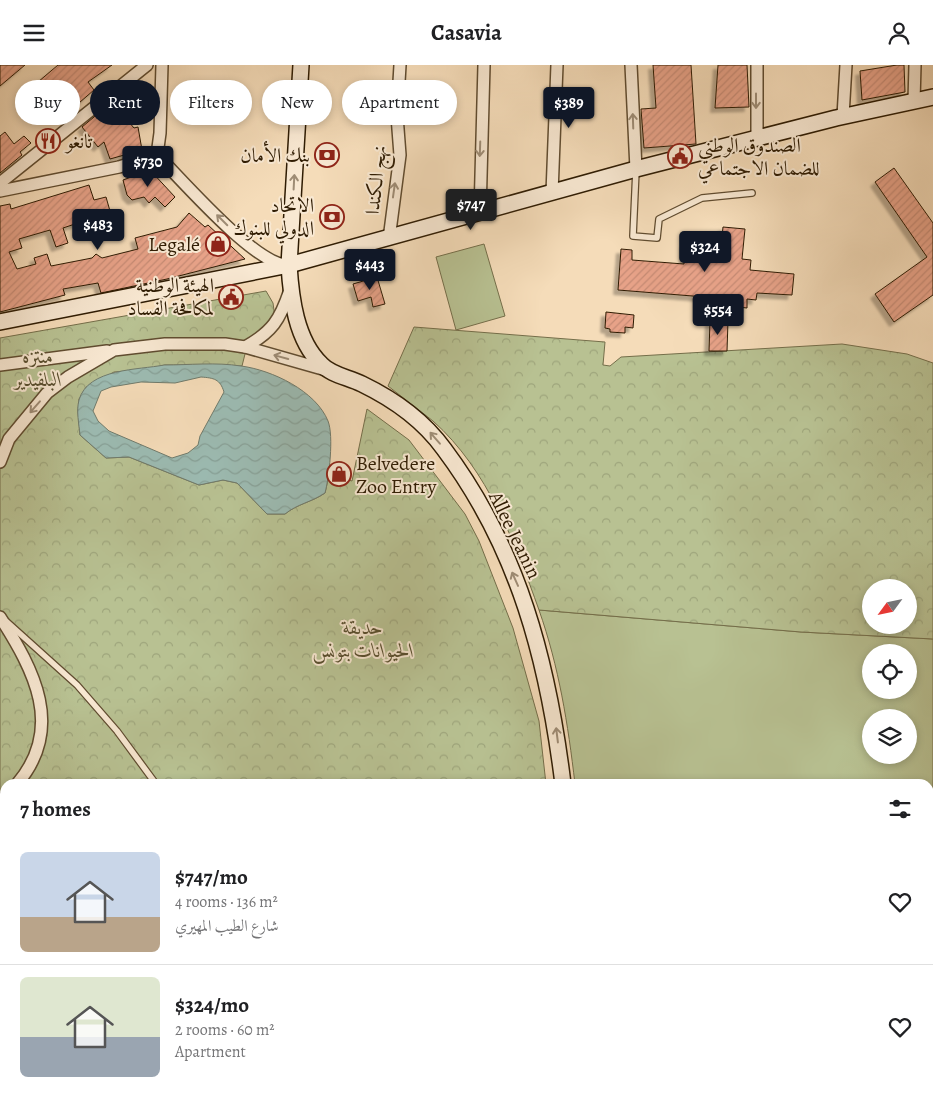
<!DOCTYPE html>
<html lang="en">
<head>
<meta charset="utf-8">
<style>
  :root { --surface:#fff; --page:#f2f2f2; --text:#202124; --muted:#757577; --line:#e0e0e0; --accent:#111827 }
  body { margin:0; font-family:Alegreya,Amiri,serif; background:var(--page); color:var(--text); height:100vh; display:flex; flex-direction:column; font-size:19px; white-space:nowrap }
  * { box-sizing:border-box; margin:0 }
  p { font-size:16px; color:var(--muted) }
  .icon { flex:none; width:28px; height:28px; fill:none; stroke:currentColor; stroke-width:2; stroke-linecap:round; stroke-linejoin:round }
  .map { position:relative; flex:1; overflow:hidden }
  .panel { position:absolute; left:0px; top:714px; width:934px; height:321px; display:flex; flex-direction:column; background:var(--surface); border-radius:15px 15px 0 0; box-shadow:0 2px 8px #0003 }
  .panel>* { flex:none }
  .banner { position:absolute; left:15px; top:15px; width:500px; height:45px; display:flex; gap:10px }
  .needle { width:32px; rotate:237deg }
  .tools { position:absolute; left:862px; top:514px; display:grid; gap:10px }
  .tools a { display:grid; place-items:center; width:55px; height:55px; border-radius:50%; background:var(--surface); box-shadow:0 2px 8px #0003; font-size:25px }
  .price { position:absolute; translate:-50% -42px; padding:0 11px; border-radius:5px; background:var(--accent); color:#fff; font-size:16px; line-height:32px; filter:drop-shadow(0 1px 2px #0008) }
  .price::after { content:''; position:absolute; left:50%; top:30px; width:15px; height:11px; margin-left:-8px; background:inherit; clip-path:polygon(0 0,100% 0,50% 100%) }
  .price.on { background:#222; color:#fff }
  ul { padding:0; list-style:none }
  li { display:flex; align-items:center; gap:15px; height:125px; padding:0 20px }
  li+li { border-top:1px solid var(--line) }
  li span { display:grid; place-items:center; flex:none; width:140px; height:100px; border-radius:8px; color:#555 }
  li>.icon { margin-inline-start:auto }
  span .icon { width:60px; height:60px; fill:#fffc; stroke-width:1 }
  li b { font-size:21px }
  h2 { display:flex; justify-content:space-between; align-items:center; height:60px; padding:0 20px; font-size:21px }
  .pill { padding:0 18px; border-radius:22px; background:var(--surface); box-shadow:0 2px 8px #0003; font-size:18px; line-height:45px }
  .pill.on { background:var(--accent); color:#fff }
  header { display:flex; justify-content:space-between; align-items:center; height:65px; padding:0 20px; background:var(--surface); font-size:22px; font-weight:700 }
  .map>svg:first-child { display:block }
</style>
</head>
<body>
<header><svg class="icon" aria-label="menu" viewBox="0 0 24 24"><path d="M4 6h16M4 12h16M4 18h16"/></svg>Casavia<svg class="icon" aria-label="person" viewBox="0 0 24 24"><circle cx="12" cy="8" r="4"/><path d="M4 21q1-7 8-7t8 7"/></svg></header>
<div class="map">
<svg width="933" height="1034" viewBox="0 0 933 1034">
  <defs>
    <pattern id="park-crowns" width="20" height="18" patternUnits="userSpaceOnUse" patternTransform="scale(1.25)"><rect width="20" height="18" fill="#b8c192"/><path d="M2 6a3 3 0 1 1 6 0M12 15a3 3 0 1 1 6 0" fill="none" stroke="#9ea57c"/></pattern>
    <pattern id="water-waves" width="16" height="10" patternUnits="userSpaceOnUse" patternTransform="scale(1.25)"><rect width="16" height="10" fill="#9cbbb2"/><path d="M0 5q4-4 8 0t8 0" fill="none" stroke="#87a097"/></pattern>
    <pattern id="building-hatch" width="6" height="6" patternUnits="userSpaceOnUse" patternTransform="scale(1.25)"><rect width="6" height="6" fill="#e7a288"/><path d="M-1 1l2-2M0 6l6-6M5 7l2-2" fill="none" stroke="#c68b74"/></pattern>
    <filter id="shadow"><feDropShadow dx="-4.5" dy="4.5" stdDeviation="1" flood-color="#0004"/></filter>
  </defs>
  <rect width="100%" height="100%" fill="#f5dcb9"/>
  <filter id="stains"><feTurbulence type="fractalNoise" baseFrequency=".004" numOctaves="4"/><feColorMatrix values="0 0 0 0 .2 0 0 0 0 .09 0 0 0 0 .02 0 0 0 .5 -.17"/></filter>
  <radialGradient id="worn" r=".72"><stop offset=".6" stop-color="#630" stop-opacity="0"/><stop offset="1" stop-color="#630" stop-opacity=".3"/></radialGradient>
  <g fill="#b8c192" stroke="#746e4a" fill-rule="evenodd">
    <path d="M484 179 505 251 456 265 436 192Z"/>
    <path d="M539 545 801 567 933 574V803L929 817V719H575C568 659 559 602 539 545ZM871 588H909V625H871ZM871 652H909V690H871Z"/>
  </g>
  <g fill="url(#park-crowns)" stroke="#746e4a" fill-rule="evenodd">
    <path d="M266 226 273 238 275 253 248 277 242 301 165 300 142 305 114 307 86 322 79 334 78 346 80 370 106 393 129 392 199 420 223 415 237 418 267 449H285C297 439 312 437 325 428L329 410 352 416 367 344 409 375 465 449 479 476 513 563 539 656 546 719H5V1030H500L499 1034H0V273Z"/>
    <path d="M414 262 605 277 603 300 610 301 621 292 842 279 907 289 933 298V574L801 567 539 545C515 478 488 405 433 356 418 344 403 333 388 321ZM871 522H909V560H871Z"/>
  </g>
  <path fill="url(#water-waves)" stroke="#707b6c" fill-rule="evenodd" d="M164 300C189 300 216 297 241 301 272 305 316 326 328 356 334 371 329 413 325 428 312 437 297 439 285 449H267L237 418 223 415 199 420 129 392 106 393 80 370C79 359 76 346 79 335 88 303 139 305 164 300ZM201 312C214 313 220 314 224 327L200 371 198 380 188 388 172 393 109 366 98 356 93 346 101 326 111 322 141 317 175 318Z"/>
  <g fill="url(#building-hatch)" stroke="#2f1c03" filter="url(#shadow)">
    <path d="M0 0H25L0 21Z"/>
    <path d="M58 0H112L88 17 94 25 65 50 56 39 38 51 25 32 41 21 38 17Z"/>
    <path d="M653 0H691L696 79 644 83 641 44 656 43Z"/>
    <path d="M718 0H747L749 42 715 43Z"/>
    <path d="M897 0H904L905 27 862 35 860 6Z"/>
    <path d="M112 37 134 63 138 62 142 85 110 94 104 77 98 82 82 62Z"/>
    <path d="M5 67 14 79 24 71 31 78 20 87 22 90 0 108V71Z"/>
    <path d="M894 103 933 158V230L894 257 875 229 927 192 875 117Z"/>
    <path d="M150 105 175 132 165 142 155 132 149 138 144 132 132 135 127 130 123 115Z"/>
    <path d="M89 120 94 135 106 132 114 160 87 168 84 156 63 163 68 178 56 182 50 165 19 174 22 183 9 187 17 204 36 199 34 193 47 189 51 201 92 193 96 189 102 193 138 184 135 173 177 162 189 148 205 162 208 160 245 194 167 214 101 228 98 218 63 224 65 230 0 247V141L10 139 11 144Z"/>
    <path d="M723 162 745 164 742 194 751 195 750 205 794 209 792 230 757 228 756 235 747 234V243L729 241 730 234 618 225 621 184 632 185V195L684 199 685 178 721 181Z"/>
    <path d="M377 212 385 239 373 242 371 232 358 236 353 219Z"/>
    <path d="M606 247 634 250 633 263 625 262V268L610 267V264L605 263Z"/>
    <path d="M710 256H728L727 286H709Z"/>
  </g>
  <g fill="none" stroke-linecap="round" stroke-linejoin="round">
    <defs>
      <g id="lane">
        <path d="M636 105 633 171 657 173 659 154 702 133 752 128"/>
        <path d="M7 557 77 620 117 666 156 719"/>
      </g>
      <g id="street">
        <path d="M631 0 636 104"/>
        <path d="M914 36 915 0"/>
        <path d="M843 51 846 0"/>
        <path d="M757 73V0"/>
        <path d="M157 90C183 116 252 196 285 200"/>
        <path d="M157 90 160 68 162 0"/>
        <path d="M0 118 147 0"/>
        <path d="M0 126 119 102 157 90"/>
        <path d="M552 128 557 0"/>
        <path d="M480 148 484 0"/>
        <path d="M389 174 400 90 397 51 400 0"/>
        <path d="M245 282C272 267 280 255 290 225"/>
        <path d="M0 300 107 286"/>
        <path d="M0 397 9 374 47 328 68 312 114 285 165 279H225L245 282 326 305"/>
        <path d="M0 552C34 605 65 663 17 719"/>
        <path d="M0 737 5 732"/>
        <path d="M0 823 5 824"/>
        <path d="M299 1030 301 1034"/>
        <path d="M653 1030 660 1034"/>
        <path d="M923 1030 930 1034"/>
        <path d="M866 1034 868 1030"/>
      </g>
      <g id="secondary">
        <path d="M301 0 289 200C291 233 296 275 321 299 331 310 348 312 362 319 393 334 423 355 444 384 519 484 548 597 563 719"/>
        <path d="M0 257 289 200 636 104 836 53 933 32"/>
        <path d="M520 1034 521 1030"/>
      </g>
    </defs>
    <use href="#lane" stroke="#604c30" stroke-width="8"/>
    <use href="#street" stroke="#604c30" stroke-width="14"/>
    <use href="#secondary" stroke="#2f1c03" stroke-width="18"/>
    <use href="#lane" stroke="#f8e8d2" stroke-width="5.5"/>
    <use href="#street" stroke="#f8e8d2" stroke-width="11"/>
    <use href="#secondary" stroke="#f8e8d2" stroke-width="15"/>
  </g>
  <defs><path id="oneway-shaft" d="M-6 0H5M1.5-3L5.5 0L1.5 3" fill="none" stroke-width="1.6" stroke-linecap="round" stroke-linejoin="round" transform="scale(1.25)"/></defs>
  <g stroke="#9e8c75">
    <use href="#oneway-shaft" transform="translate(756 36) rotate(90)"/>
    <use href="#oneway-shaft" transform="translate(633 56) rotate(-92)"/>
    <use href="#oneway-shaft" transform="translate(480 84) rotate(92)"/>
    <use href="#oneway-shaft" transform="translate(294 117) rotate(-87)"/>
    <use href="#oneway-shaft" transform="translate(394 125) rotate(-82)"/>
    <use href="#oneway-shaft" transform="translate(222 155) rotate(-135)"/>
    <use href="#oneway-shaft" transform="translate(281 292) rotate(-165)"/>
    <use href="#oneway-shaft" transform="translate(35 342) rotate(131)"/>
    <use href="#oneway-shaft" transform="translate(435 373) rotate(-131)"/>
    <use href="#oneway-shaft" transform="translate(515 514) rotate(-114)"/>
    <use href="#oneway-shaft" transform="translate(557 670) rotate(-97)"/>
  </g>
  <defs>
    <symbol id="restaurant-ring" viewBox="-11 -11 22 22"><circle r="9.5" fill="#f8e8d2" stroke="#8f2418" stroke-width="1.5"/><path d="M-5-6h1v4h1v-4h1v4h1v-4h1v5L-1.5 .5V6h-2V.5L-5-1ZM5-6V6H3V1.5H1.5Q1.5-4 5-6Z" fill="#8f2418"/></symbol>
    <symbol id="bank-ring" viewBox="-11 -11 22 22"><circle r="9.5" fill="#f8e8d2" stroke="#8f2418" stroke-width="1.5"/><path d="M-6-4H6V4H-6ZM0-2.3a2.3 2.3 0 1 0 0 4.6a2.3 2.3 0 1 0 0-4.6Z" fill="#8f2418"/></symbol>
    <symbol id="civic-ring" viewBox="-11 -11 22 22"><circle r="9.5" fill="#f8e8d2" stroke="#8f2418" stroke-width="1.5"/><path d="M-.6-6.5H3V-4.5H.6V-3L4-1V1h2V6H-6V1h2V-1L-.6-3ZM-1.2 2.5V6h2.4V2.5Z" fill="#8f2418"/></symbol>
    <symbol id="shop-ring" viewBox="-11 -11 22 22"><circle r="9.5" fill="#f8e8d2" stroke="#8f2418" stroke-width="1.5"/><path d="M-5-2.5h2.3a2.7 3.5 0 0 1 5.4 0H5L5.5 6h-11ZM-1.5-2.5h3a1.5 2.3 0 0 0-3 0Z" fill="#8f2418"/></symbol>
  </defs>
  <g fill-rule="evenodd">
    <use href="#restaurant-ring" x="34" y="62" width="28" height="28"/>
    <use href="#bank-ring" x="313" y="76" width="28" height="28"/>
    <use href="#civic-ring" x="666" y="77" width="28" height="28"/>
    <use href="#bank-ring" x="318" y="138" width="28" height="28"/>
    <use href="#shop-ring" x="204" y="165" width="28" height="28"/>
    <use href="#civic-ring" x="217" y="218" width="28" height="28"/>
    <use href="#shop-ring" x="325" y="395" width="28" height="28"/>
  </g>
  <g text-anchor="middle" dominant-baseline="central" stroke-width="4" stroke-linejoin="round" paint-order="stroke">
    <g font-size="20" fill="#2f1c03" stroke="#f8e8d2" text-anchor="end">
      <text x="66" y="76" text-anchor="start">تانغو</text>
      <text x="698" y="80" text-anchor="start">الصندوق الوطني<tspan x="698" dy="23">للضمان الاجتماعي</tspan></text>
      <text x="310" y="90">بنك الأمان</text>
      <text x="314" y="140">الاتحاد<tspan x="314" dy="23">الدولي للبنوك</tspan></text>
      <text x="200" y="179">Legalé</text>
      <text x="214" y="220">الهيئة الوطنية<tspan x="214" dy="23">لمكافحة الفساد</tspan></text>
      <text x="356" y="398" text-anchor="start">Belvedere<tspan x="356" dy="23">Zoo Entry</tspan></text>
    </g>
    <g font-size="20" fill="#2f1c03" stroke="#f8e8d2">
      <text transform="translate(376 115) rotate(-84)">نهج الكندا</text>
      <text transform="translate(515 470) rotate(64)">Allee Jeanin</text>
    </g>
    <g font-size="20" font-style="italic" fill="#584e2e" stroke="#f8e8d2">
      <text x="38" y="291">منتزه<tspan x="38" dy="23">البلفيدير</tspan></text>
      <text x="363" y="562">حديقة<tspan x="363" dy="23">الحيوانات بتونس</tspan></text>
    </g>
  </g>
  <rect width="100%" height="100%" filter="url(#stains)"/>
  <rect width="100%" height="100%" fill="url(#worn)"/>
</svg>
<div class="tools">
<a><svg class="needle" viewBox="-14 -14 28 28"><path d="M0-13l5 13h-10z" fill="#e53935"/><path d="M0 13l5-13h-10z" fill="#757577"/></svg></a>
<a><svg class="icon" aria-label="locate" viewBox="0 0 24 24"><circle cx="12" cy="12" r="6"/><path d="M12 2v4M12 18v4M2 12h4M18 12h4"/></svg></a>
<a><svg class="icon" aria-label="layers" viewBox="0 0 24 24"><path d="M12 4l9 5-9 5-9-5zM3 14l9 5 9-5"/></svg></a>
</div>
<b class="price" style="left:569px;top:64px">$389</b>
<b class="price" style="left:148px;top:123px">$730</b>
<b class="price on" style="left:471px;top:166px">$747</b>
<b class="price" style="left:98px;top:186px">$483</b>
<b class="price" style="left:705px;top:208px">$324</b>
<b class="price" style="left:370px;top:226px">$443</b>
<b class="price" style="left:718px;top:271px">$554</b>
<div class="banner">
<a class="pill">Buy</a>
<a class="pill on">Rent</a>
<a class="pill">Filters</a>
<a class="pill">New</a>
<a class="pill">Apartment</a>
</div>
<section class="panel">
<h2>7 homes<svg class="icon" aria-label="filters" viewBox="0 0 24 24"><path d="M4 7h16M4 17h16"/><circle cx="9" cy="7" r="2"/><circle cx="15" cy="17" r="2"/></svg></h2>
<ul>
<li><span style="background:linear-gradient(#c9d6e8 65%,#b9a48a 0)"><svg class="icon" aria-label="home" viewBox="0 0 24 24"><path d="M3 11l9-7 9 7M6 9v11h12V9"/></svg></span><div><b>$747/mo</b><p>4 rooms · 136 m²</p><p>شارع الطيب المهيري</p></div><svg class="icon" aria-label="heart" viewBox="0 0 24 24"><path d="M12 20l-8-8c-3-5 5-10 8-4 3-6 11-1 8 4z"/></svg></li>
<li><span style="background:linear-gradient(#dfe7d0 60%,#9aa5b1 0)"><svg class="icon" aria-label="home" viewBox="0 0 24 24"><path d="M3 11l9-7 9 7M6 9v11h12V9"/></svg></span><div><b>$324/mo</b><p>2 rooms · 60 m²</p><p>Apartment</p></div><svg class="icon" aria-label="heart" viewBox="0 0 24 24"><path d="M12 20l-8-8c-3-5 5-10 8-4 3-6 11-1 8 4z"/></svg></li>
</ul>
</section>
</div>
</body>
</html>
